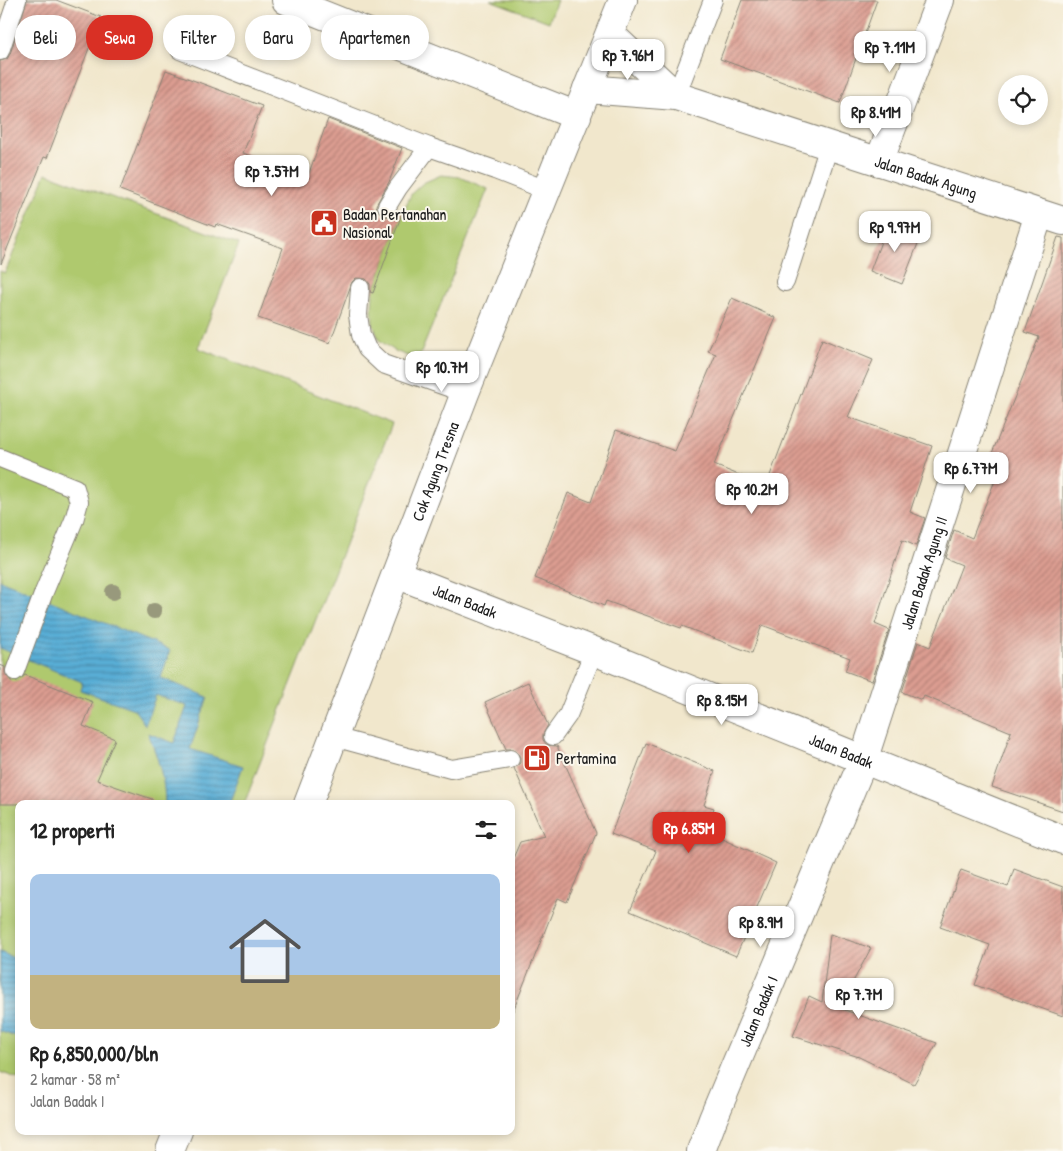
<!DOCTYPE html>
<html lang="id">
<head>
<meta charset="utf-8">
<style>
  :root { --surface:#fff; --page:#f6f6f6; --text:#222; --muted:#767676; --line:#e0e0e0; --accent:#d93025 }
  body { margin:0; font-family:"Patrick Hand",sans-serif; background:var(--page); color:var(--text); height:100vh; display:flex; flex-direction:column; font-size:19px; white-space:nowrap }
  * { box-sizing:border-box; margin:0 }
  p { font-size:16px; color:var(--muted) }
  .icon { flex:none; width:28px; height:28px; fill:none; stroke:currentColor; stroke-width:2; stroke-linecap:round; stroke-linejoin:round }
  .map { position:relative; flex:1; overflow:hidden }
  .details { position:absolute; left:15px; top:800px; width:500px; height:335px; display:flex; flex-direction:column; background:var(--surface); border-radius:10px; box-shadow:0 2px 8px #0003 }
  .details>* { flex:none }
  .hud { position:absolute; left:15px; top:15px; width:500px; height:45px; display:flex; gap:10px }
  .tools { position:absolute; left:998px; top:75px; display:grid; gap:10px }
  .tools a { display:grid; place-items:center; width:50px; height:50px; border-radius:50%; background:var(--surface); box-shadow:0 2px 8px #0003; font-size:25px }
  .price { position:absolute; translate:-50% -42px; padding:0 11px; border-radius:10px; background:#fff; color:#222; font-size:16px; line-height:32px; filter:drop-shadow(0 1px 2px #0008) }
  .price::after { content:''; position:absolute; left:50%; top:30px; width:15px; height:11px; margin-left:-8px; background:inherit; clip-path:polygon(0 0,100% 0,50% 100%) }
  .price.current { background:var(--accent); color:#fff }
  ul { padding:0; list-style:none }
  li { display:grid; align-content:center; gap:10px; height:265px; padding:0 15px }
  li+li { border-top:1px solid var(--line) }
  li span { display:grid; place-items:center; height:155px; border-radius:10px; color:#555 }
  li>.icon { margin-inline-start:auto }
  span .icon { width:90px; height:90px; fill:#fffc; stroke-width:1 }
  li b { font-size:21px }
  h2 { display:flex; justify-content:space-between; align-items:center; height:60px; padding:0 15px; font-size:21px }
  .chip { padding:0 18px; border-radius:22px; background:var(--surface); box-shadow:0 2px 8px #0003; font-size:18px; line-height:45px }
  .chip.current { background:var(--accent); color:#fff }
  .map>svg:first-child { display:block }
</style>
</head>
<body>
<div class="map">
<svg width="1063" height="1151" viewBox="0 0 1063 1151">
  <defs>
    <pattern id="water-rules" width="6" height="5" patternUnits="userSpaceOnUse" patternTransform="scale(1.25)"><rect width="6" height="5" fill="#59add5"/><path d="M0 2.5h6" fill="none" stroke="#498cac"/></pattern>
    <pattern id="building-hatch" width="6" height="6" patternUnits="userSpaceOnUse" patternTransform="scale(1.25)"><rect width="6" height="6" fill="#dc9d91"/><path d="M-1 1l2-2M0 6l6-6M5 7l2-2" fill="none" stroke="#b27f76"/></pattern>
  </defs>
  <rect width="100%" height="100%" fill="#fbf7ec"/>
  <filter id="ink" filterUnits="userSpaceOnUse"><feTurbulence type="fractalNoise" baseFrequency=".02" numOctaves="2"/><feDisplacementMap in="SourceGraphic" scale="10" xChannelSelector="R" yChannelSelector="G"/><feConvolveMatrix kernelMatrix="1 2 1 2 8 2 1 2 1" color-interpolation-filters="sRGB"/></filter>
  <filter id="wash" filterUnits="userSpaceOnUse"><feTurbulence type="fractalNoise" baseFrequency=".0096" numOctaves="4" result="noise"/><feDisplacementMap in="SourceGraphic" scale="20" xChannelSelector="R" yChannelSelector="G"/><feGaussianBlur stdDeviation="1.12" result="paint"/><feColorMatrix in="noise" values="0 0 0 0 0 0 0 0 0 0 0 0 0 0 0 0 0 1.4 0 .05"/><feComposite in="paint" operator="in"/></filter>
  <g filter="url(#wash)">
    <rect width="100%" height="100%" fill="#f1e7cc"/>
    <g fill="#afc96e" stroke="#667245">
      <path d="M490 0H557L549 22Z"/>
      <path d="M46 173 239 244 198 348 392 424 244 804H19V1079L0 1072V271L5 273Z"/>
      <path d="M441 175 460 177 488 189 418 360 395 351 379 340 373 324 372 309 373 293 403 211 412 193 423 183Z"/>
    </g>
    <g fill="url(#water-rules)" stroke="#3a6478">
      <path d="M0 580 170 650 161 678 208 697 190 749 243 766 229 804H165C165 779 157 756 148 733L174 743 187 706 156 695 145 725 134 709 80 690 82 682 0 648Z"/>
      <path d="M0 952 19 960 18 1038 0 1031Z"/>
    </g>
    <g id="blocks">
      <g fill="url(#building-hatch)">
        <path d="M27 0H56L101 17 47 158 44 157 1 264 0 61 7 59 10 54Z"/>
        <path d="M742 0H877L840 103 720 59Z"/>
        <path d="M166 70 262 106 243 153 308 176 328 119 402 148 389 182 376 205 378 211 386 217 392 215 397 210 403 211 373 293 370 292V284L366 279 356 278 352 282 330 343 258 318 283 248 216 224 215 227 120 190Z"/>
        <path d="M888 223 921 236 902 284 870 271Z"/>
        <path d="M1058 237 1063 238V811L992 787 1011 732 924 696 922 700 902 692 918 642 930 647 962 565 945 558 954 530 972 538 998 473 986 468 1039 337 1025 332Z"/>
        <path d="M732 298 776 318 714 465 766 486 822 339 873 360 848 417 932 446 910 512 925 518 916 546 902 540 875 624 889 630 872 681 845 671 850 658 762 625 752 653 682 626 681 628 606 601 604 606 535 578 568 493 591 502 616 430 675 451 716 354 708 351Z"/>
        <path d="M0 665 5 667V673L11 681H17L25 675 93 702 83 726 115 739 97 780 152 799V804H0Z"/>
        <path d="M528 682 548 725 543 734V740L547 745 557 746 596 833 567 902 558 898 513 1011H511V863L520 842 544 836 514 768 520 763V757L514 749H506L485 702Z"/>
        <path d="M646 743 715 771 704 805 714 808 707 831 776 863 736 956 630 911 656 851 611 834Z"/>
        <path d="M1014 869 1063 887V1016L975 985 990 945 940 927 961 870 1008 887Z"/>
        <path d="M830 934 871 948 839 1008 937 1043 914 1084 859 1057 793 1036 809 996 822 1002Z"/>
      </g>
    </g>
  </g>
  <g filter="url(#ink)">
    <use href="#blocks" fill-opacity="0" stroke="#868274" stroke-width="1"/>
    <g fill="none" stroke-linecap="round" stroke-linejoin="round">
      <defs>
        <g id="lane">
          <path d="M180 50 429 147 495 170 546 190"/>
          <path d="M0 51 17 0"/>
          <path d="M676 96 713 0"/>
          <path d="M387 206 398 188 429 147"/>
          <path d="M785 282 829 146"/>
          <path d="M360 288 358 315 361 335 367 349 383 364 465 393"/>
          <path d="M0 458 75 488 79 502 74 520 44 592 15 671"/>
          <path d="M553 736 568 715 594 651"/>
          <path d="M334 737 451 769 510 759"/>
        </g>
        <g id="street">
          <path d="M610 34 676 96"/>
          <path id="s1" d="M587 89 676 96 1063 221"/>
          <path d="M879 162 940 0"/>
          <path id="s2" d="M396 574 594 651 1063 840"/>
          <path id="s3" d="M701 1151 713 1119 863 761 1039 214"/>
        </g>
        <g id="secondary">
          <path d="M286 0 577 116"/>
          <path id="s4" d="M308 804 465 393 623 0"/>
          <path d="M170 1151 178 1131"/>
        </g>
      </defs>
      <use href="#lane" stroke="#868274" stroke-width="20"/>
      <use href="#street" stroke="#868274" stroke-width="30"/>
      <use href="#secondary" stroke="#868274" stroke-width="30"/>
      <use href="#lane" stroke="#fff" stroke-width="18"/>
      <use href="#street" stroke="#fff" stroke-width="28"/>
      <use href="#secondary" stroke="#fff" stroke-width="28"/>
    </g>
    <g fill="#98997b">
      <circle cx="113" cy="592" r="8"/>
      <circle cx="154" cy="611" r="8"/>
    </g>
  </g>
  <defs>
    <symbol id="civic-square" viewBox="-11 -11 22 22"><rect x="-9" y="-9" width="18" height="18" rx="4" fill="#c8321e" stroke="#fbf7ec"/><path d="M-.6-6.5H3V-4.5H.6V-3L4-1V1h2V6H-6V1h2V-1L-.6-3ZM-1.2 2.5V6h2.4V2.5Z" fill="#fff"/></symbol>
    <symbol id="fuel-square" viewBox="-11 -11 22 22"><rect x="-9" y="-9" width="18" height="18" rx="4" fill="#c8321e" stroke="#fbf7ec"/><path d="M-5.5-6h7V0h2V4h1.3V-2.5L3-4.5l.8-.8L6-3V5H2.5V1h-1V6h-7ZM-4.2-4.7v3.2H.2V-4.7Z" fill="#fff"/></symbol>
  </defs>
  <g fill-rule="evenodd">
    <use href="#civic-square" x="308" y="207" width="32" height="32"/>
    <use href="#fuel-square" x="521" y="742" width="32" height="32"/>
  </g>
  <g text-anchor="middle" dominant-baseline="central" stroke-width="4" stroke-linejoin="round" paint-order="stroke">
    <g font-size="16" fill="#1c1c1c" stroke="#fbf7ec">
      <text stroke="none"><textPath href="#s1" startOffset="352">Jalan Badak Agung</textPath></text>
      <text stroke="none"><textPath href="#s4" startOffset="356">Cok Agung Tresna</textPath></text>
      <text stroke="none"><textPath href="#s3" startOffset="620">Jalan Badak Agung II</textPath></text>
      <text stroke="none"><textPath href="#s2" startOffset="74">Jalan Badak</textPath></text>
      <text stroke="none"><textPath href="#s2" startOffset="479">Jalan Badak</textPath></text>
      <text stroke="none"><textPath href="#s3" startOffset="151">Jalan Badak I</textPath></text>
    </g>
    <g font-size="16" fill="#1c1c1c" stroke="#fbf7ec" text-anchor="start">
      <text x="343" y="214">Badan Pertanahan<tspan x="343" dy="18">Nasional</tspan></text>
      <text x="556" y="758">Pertamina</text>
    </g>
  </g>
</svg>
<div class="tools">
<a><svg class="icon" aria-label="locate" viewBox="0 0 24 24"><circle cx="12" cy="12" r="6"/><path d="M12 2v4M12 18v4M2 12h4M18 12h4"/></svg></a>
</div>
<b class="price" style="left:890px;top:73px">Rp 7.11M</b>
<b class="price" style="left:628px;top:81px">Rp 7.96M</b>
<b class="price" style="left:876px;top:138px">Rp 8.41M</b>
<b class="price" style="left:272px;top:197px">Rp 7.57M</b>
<b class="price" style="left:895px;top:253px">Rp 9.97M</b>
<b class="price" style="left:442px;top:393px">Rp 10.7M</b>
<b class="price" style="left:971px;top:494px">Rp 6.77M</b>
<b class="price" style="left:752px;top:515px">Rp 10.2M</b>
<b class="price" style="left:722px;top:726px">Rp 8.15M</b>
<b class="price current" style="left:689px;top:854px">Rp 6.85M</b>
<b class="price" style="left:761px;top:948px">Rp 8.9M</b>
<b class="price" style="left:859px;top:1020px">Rp 7.7M</b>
<div class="hud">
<a class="chip">Beli</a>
<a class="chip current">Sewa</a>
<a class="chip">Filter</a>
<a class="chip">Baru</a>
<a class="chip">Apartemen</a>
</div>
<section class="details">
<h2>12 properti<svg class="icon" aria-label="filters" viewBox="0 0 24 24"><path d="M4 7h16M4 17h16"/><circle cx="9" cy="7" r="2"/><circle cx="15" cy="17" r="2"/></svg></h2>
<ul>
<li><span style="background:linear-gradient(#a9c7e8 65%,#c2b280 0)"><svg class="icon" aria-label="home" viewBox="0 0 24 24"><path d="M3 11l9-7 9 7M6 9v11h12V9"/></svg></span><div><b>Rp 6,850,000/bln</b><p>2 kamar · 58 m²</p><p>Jalan Badak I</p></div></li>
</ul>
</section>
</div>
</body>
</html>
